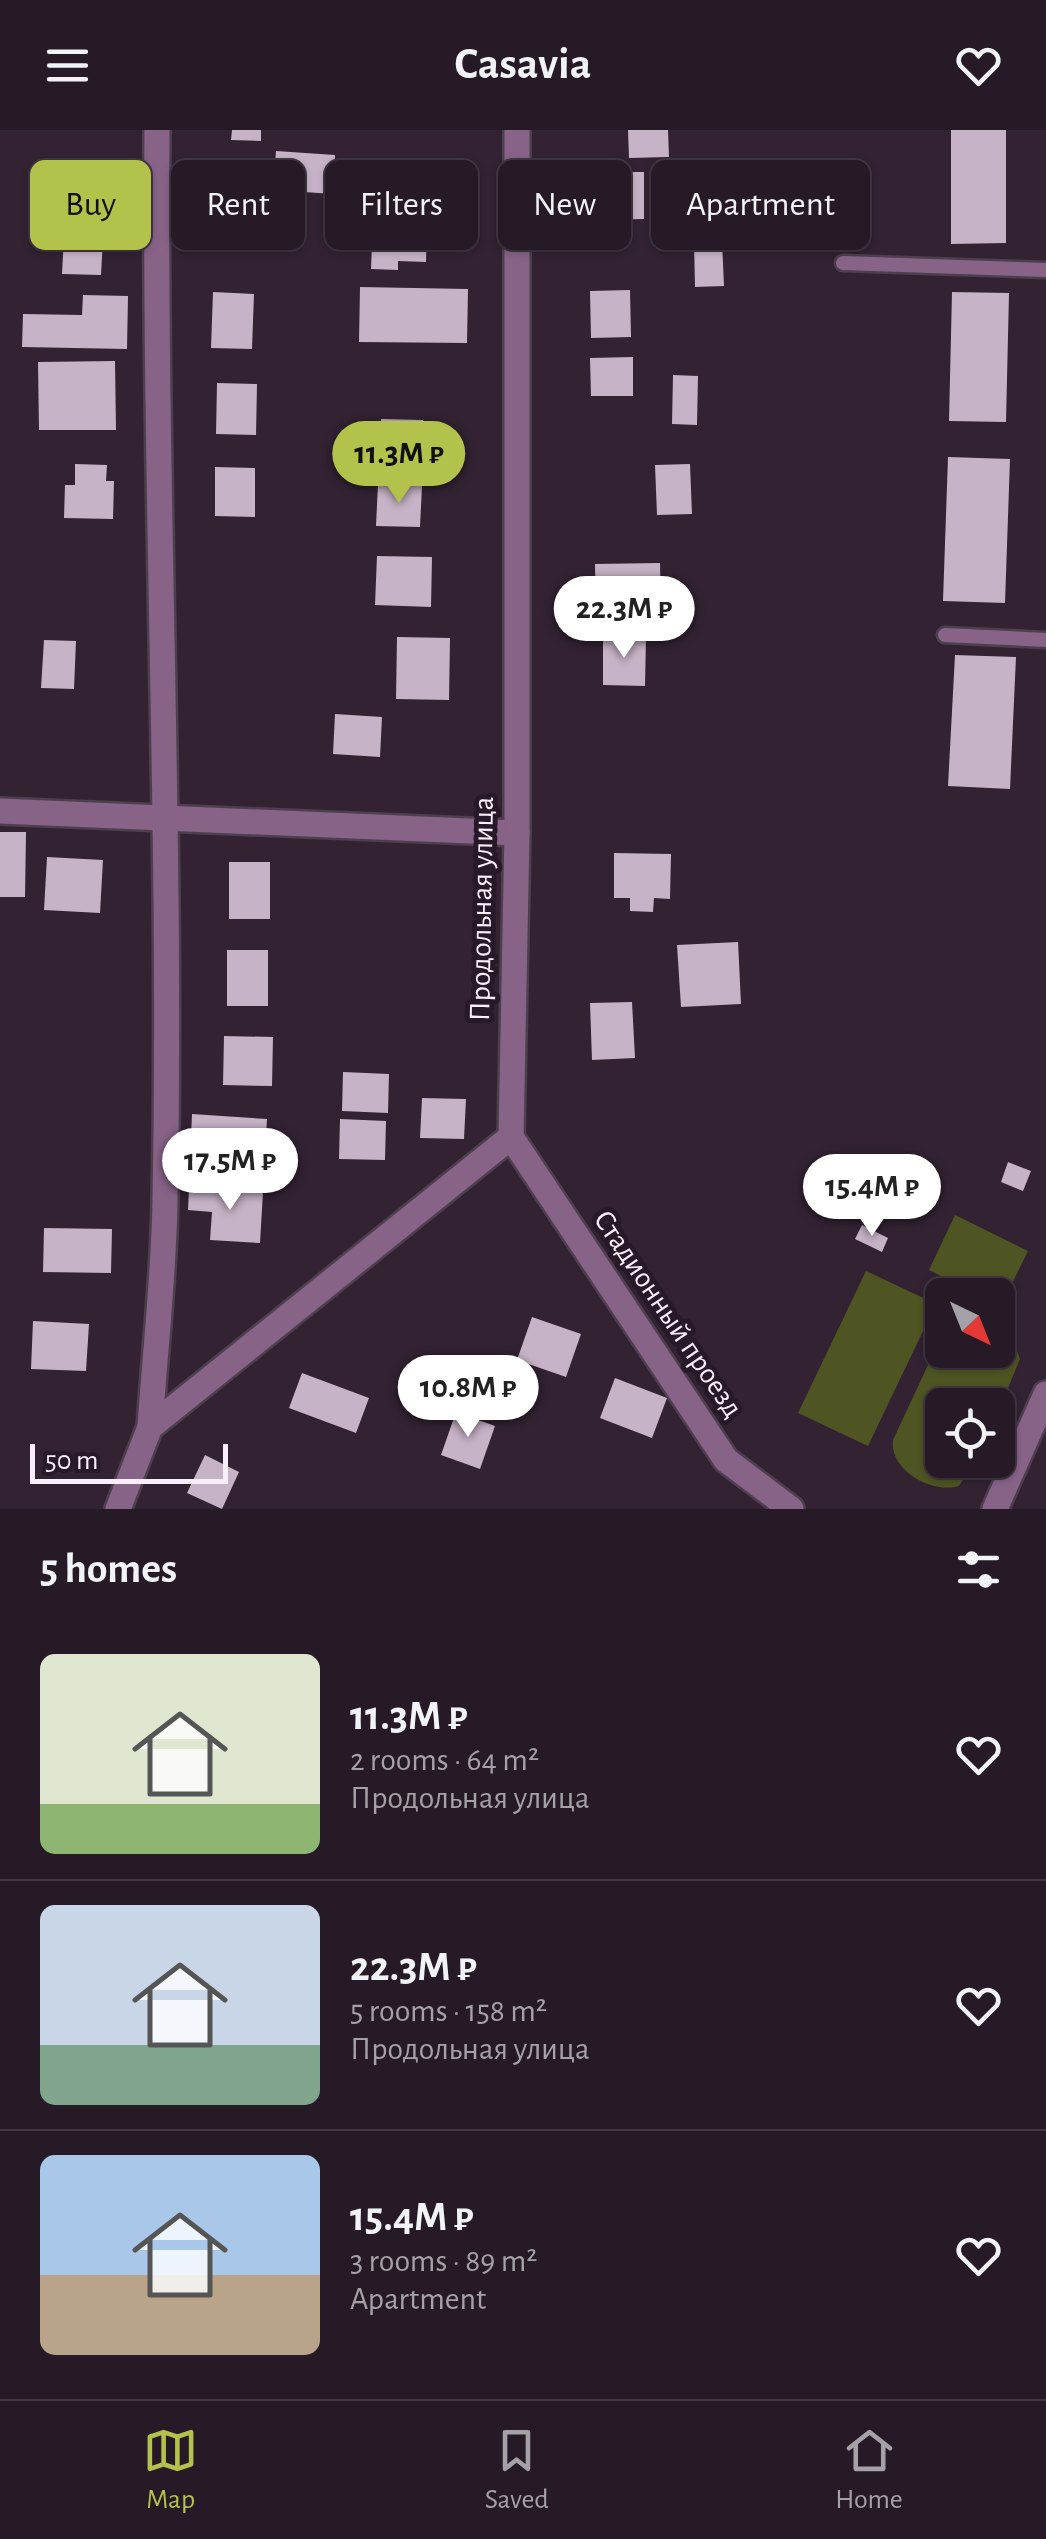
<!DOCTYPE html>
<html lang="en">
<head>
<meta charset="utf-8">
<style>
  :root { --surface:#261a26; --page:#322732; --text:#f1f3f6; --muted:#a4a1a7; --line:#423843; --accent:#b3c24b }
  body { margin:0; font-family:"Alegreya Sans",sans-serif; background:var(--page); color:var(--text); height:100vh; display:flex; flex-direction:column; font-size:38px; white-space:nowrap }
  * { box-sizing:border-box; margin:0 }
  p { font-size:32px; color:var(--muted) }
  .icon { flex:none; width:55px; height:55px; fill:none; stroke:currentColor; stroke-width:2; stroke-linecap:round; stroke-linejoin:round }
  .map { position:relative; height:1379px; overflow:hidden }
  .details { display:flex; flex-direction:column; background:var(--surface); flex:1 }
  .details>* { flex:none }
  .hud { position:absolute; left:30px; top:30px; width:988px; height:90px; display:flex; gap:20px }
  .needle { width:65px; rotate:137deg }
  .fabs { position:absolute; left:925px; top:1148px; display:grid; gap:20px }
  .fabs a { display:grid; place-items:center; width:90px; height:90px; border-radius:15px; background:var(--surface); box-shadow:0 2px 8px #0004,0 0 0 2px var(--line); font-size:50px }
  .scale { position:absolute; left:30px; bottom:25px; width:198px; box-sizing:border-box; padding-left:10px; border:5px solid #f9eef9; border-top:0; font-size:28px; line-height:35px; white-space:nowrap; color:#f9eef9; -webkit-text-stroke:8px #281928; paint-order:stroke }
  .price { position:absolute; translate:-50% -85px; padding:0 22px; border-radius:35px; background:#fff; color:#222; font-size:32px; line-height:65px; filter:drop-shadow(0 2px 5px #0008) }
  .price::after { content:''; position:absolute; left:50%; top:60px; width:30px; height:22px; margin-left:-15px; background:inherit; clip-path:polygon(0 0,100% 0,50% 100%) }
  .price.on { background:var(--accent); color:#111 }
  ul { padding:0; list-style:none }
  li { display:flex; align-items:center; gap:30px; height:250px; padding:0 40px }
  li+li { border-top:2px solid var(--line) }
  li span { display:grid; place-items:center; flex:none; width:280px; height:200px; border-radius:15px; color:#555 }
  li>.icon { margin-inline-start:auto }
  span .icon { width:120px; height:120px; fill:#fffc; stroke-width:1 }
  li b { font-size:42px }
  h2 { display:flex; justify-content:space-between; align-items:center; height:120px; padding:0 40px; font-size:42px }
  .pill { padding:0 35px; border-radius:15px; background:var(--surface); box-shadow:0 2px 8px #0004,0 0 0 2px var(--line); font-size:35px; line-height:90px }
  .pill.on { background:var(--accent); color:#111 }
  header { display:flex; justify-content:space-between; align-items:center; height:130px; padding:0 40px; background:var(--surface); font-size:45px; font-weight:700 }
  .tabs { display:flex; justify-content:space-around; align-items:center; height:140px; border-top:2px solid var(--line); background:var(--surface); font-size:28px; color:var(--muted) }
  .tabs a { display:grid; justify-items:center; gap:5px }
  .tabs .on { color:var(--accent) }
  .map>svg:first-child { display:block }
</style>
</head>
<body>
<header><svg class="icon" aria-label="menu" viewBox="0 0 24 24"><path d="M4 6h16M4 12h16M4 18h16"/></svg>Casavia<svg class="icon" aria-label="heart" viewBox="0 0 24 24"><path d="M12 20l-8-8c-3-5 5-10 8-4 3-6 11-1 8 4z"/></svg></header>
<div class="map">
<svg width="1046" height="1379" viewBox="0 0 1046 1379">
  <rect width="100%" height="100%" fill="#322232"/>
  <g fill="#4e5522">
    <path d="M955 1085 1028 1121 1001 1176 998 1174V1165H979L929 1140Z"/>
    <path d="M866 1141 936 1174 868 1316 798 1283Z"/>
    <path d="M942 1205V1220H998V1208L1016 1218 1020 1229 998 1282V1275H942V1330H975L959 1356C932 1364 889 1340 893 1310Z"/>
  </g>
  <g fill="#c7b3c7">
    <path d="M232 0H261V11L231 10Z"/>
    <path d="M628 0H668L669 27 629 28Z"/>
    <path d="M951 0H1006V113L951 114Z"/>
    <path d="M276 21 335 25V38H350L349 65 273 60Z"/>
    <path d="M592 42H644V89L592 90Z"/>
    <path d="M373 88 427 90 426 132 398 131V140L371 139Z"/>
    <path d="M64 106 103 108 101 145 62 144Z"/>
    <path d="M694 111H722L724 156 695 157Z"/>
    <path d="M360 157 468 159 467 213 359 212Z"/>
    <path d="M630 160 631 207 591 208 590 161Z"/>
    <path d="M213 162 254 164 252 219 211 218Z"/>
    <path d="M952 162 1009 163 1006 292 949 291Z"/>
    <path d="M83 165 128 166 127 219 22 217 23 184 82 185Z"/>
    <path d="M633 227V266H591L590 228Z"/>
    <path d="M115 231 116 300H39L38 232Z"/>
    <path d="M673 245 698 246 697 295 672 294Z"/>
    <path d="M217 253 257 254 256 305 216 304Z"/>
    <path d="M381 289 423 290 421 322 380 320Z"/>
    <path d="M948 327 1010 329 1005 473 943 471Z"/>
    <path d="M75 334 107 335 106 351H114L113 389 64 388 65 355H75Z"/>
    <path d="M690 334 692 384 657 385 655 335Z"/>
    <path d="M215 337 255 338V387L215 386Z"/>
    <path d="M378 354 422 356 420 397 376 396Z"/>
    <path d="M377 426 432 427 431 477 375 475Z"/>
    <path d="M660 433 661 485 596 486 595 434Z"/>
    <path d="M603 506 646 507 645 556 603 555Z"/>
    <path d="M397 507 450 508 449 570 396 569Z"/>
    <path d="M44 510 76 511 74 559 41 558Z"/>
    <path d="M955 525 1016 527 1010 659 948 656Z"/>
    <path d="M335 584 382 587 380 627 333 624Z"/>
    <path d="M0 702H26L25 767H0Z"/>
    <path d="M614 723 671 724 670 769 654 768 653 782 630 781V768H614Z"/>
    <path d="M47 727 103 730 100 783 44 780Z"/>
    <rect x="229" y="732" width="41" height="57"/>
    <path d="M738 812 741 874 681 877 677 815Z"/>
    <rect x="227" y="820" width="41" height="56"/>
    <path d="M632 872 635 928 592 930 590 873Z"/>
    <path d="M224 906 273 907 272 956 223 955Z"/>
    <path d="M343 942 389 944 388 983 342 981Z"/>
    <path d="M422 968 466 969 464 1009 420 1008Z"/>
    <path d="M192 984 267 989 264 1039 214 1036 216 1008 191 1006Z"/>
    <path d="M340 989 386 991 385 1030 339 1029Z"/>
    <path d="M1008 1032 1031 1041 1023 1061 1001 1052Z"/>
    <path d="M189 1058 263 1062 260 1113 210 1110 212 1082 188 1080Z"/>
    <path d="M862 1095 888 1108 882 1122 855 1109Z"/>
    <path d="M44 1098 112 1099 111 1143 43 1142Z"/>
    <path d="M532 1187 581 1204 566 1247 517 1230Z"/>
    <path d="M33 1191 89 1194 86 1241 31 1239Z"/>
    <path d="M302 1243 369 1268 356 1303 289 1278Z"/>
    <path d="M615 1248 667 1268 652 1308 600 1288Z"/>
    <path d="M456 1282 495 1296 480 1339 441 1325Z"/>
    <path d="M205 1325 239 1342 222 1379 187 1363Z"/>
  </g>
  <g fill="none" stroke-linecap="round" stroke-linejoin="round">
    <defs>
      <g id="service">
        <path d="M843 133 1046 140"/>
        <path d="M945 505 1046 510"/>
      </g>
      <g id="minor">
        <path d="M0 681 517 703"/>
        <path d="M511 1007 726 1330 791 1379"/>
        <path d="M150 1297C155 1221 164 1145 165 1070 172 713 154 357 157 0"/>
        <path d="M995 1379 1046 1264"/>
      </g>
      <path id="tertiary" d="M118 1379 150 1297 511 1007 517 703V0"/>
    </defs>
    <use href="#service" stroke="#4e3f4e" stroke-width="19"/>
    <use href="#minor" stroke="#4e3f4e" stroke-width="30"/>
    <use href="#tertiary" stroke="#4e3f4e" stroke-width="30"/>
    <use href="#service" stroke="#876388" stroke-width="14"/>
    <use href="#minor" stroke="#876388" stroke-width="25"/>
    <use href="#tertiary" stroke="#876388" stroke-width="25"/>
  </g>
  <g text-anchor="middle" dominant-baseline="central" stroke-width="10" stroke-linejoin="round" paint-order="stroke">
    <g font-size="30" fill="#f9eef9" stroke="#281928">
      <text transform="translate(482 779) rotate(-89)">Продольная улица</text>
      <text transform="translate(668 1184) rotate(56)">Стадионный проезд</text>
    </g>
  </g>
</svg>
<div class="fabs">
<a><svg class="needle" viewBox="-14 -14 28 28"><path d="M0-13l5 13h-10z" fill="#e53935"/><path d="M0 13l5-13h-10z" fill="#a4a1a7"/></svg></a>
<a><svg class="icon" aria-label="locate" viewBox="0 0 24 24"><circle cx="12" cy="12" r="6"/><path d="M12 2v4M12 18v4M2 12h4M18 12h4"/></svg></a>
</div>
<div class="scale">50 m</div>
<b class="price on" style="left:399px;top:376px">11.3M ₽</b>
<b class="price" style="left:624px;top:531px">22.3M ₽</b>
<b class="price" style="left:230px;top:1083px">17.5M ₽</b>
<b class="price" style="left:872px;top:1109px">15.4M ₽</b>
<b class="price" style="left:468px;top:1310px">10.8M ₽</b>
<div class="hud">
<a class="pill on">Buy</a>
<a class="pill">Rent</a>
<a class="pill">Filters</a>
<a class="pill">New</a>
<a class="pill">Apartment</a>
</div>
</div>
<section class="details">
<h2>5 homes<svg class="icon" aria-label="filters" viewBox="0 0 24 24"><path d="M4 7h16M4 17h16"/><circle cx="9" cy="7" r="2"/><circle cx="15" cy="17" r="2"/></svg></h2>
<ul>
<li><span style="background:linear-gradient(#dfe7d0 75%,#8fb573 0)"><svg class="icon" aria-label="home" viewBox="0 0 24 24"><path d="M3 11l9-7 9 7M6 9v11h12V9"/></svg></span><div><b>11.3M ₽</b><p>2 rooms · 64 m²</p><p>Продольная улица</p></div><svg class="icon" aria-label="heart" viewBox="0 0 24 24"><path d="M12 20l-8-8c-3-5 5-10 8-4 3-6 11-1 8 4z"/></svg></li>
<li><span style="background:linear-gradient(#c9d6e8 70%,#7fa58c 0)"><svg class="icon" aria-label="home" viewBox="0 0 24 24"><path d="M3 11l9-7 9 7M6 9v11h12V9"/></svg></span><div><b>22.3M ₽</b><p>5 rooms · 158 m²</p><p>Продольная улица</p></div><svg class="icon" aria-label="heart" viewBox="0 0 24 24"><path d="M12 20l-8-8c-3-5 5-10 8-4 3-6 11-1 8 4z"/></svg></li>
<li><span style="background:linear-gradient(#a9c7e8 60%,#b9a48a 0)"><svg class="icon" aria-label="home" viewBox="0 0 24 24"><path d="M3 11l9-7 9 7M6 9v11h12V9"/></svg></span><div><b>15.4M ₽</b><p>3 rooms · 89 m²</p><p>Apartment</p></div><svg class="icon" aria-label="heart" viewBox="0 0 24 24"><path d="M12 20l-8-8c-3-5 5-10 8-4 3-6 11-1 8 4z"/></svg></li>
</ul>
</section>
<nav class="tabs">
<a class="on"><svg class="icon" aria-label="map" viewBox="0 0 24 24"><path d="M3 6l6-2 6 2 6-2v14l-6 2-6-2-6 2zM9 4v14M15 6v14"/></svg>Map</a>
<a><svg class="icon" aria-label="saved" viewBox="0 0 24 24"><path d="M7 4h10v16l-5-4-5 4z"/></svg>Saved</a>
<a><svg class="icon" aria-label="home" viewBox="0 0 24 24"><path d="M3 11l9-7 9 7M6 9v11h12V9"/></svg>Home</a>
</nav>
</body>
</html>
